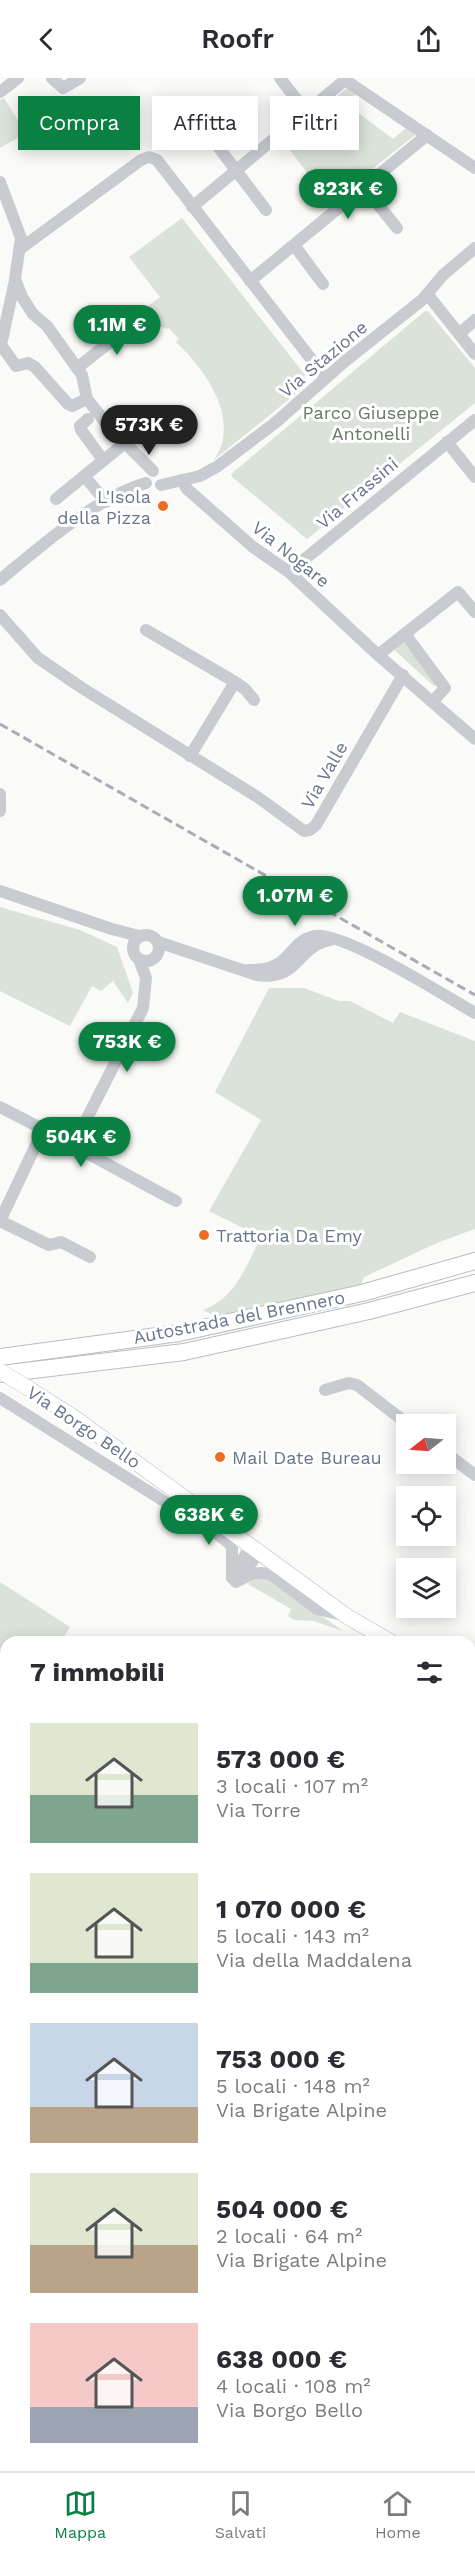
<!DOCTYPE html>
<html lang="it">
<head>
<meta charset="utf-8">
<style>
  :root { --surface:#fff; --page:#f7f7f7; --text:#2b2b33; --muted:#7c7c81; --line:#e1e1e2; --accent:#0b8043 }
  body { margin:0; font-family:"Work Sans",sans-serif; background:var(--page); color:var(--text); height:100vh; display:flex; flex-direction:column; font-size:22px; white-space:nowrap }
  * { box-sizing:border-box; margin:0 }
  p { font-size:20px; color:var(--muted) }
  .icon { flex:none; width:33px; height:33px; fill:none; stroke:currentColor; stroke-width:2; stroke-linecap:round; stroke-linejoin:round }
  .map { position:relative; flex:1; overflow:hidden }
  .side { position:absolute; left:0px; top:1558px; width:476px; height:836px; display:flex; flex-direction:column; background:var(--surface); border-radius:18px 18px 0 0; box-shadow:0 3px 15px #0003 }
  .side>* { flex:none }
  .top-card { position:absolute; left:18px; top:18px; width:440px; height:54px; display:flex; gap:12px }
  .needle { width:39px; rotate:253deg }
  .controls { position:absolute; left:396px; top:1336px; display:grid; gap:12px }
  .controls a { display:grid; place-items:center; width:60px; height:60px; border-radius:0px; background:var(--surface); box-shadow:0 3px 15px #0003; font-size:30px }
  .price { position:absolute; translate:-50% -51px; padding:0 14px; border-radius:21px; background:var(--accent); color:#fff; font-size:20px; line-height:39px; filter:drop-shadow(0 2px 3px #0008) }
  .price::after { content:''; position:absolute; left:50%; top:36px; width:18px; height:14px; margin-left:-9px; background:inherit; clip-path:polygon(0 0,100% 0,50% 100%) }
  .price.current { background:#222; color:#fff }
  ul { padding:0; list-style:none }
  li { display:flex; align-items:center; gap:18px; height:150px; padding:0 30px }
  li span { display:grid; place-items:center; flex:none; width:168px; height:120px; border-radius:0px; color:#555 }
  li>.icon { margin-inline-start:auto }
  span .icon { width:72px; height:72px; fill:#fffc; stroke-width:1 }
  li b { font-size:26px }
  h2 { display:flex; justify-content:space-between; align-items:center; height:72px; padding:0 30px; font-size:26px }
  .pill { padding:0 21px; border-radius:0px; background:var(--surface); box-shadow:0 3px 15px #0003; font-size:21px; line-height:54px }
  .pill.current { background:var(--accent); color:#fff }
  header { display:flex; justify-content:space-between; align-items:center; height:78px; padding:0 30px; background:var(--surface); font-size:27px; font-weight:600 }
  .menu { display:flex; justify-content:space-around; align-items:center; height:84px; border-top:2px solid var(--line); background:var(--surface); font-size:16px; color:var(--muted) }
  .menu a { display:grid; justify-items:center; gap:3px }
  .menu .current { color:var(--accent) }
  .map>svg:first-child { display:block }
</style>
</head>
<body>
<header><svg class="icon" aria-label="back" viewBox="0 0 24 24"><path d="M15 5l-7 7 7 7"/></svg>Roofr<svg class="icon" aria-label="share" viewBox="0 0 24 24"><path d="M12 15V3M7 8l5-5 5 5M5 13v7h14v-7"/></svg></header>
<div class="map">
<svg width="475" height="2393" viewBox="0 0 475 2393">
  <rect width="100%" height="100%" fill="#fafaf8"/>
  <g fill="#dbe2d9">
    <path d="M347 10 356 16 345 25 393 61 406 50 415 57 330 125 283 63Z"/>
    <path d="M4 20 26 55 0 70V22Z"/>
    <path d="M182 140 305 297 303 310 214 382C217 376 222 369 223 361 229 324 201 288 176 264L179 261 169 250 166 251 145 242 140 234 160 219 129 179Z"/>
    <path d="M425 233H428L475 290V325L307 461 232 399 231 396Z"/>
    <path d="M402 563 436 605 434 608 392 570Z"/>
    <path d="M0 829 80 852 117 869 133 915 128 925 113 903 101 913 92 908 70 948 0 913Z"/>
    <path d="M269 910H304L339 923H350L393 945 400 934 475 963V1151L439 1164 364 1199 360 1209 283 1227 212 1239 211 1236 203 1232C235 1221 246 1188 261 1159L209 1133 261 1042 215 1014Z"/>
    <path d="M263 1500 268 1501 343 1553 314 1543 294 1542 288 1538 291 1531 248 1506 252 1502Z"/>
    <path d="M0 1504 70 1549 60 1564H6V1601L0 1597Z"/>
    <path d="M6 2070V2121L0 2124V2073Z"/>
  </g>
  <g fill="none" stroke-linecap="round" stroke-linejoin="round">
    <defs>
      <g id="major">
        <path d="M28 1310 75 1340 348 1539 391 1564"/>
        <path d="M470 1612 475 1615"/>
      </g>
      <g id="highway">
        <path d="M0 1279 179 1255 362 1215 475 1183"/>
        <path d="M0 1296 184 1274 369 1233 475 1205"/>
        <path d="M470 1894 475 1892"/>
        <path d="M0 2062 6 2060"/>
      </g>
    </defs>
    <use href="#major" stroke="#bbbec3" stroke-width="16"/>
    <use href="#highway" stroke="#babdc1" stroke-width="18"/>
    <g stroke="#c8cbd0" stroke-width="12">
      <path d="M52 0 63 10 80 0"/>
      <path d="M280 0 306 34"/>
      <path d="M0 14 18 0"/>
      <path d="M185 25 266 132"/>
      <path d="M0 104 21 160 15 201 22 219 33 236 47 248 82 297 87 321 110 350 153 393"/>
      <path d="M364 109 397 150"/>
      <path d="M192 129 345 2 475 90"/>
      <path d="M294 167 323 206"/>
      <path d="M20 171 141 82 149 79 157 82 325 299"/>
      <path d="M15 202 1 267 16 288 28 285 35 289 68 326 72 328 87 321"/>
      <path d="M250 203 427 57"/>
      <path d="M428 217 475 276"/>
      <path d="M459 256 475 242"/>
      <path d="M77 290 138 242"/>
      <path d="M88 341 80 348 81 352 103 382"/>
      <path d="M447 364 475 399"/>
      <path d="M85 399 106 424"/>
      <path d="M182 402 187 411 212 433 253 469 289 494 378 577 475 661"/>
      <path d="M161 407 200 398 218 388 275 345 344 284 422 222 443 197 475 170"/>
      <path d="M56 421 126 364"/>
      <path d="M289 494 475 342"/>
      <path d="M0 502C41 468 95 420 146 405"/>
      <path d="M0 537 38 580 82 610 259 720 304 753 310 752 316 747 403 597"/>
      <path d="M146 552 235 604 245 611 254 622"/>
      <path d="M405 556 445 610 433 623"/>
      <path d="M378 577 458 514 475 534"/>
      <path d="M190 678 235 604"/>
      <path d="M0 716V733"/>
      <path d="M0 813 112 851 139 858"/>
      <circle cx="146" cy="870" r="13"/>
      <path d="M158 864 257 897C300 903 294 870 330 862"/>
      <path d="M247 892C258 892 268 892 278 886 292 877 296 862 314 858 342 852 445 918 475 935"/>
      <path d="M0 1029C60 1059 117 1092 176 1123"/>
      <path d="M62 1060 80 1054 143 930 146 900 139 881"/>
      <path d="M0 1143 43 1052"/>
      <path d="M0 1143 49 1167 61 1164 90 1179"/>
      <path d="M325 1312 349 1305 357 1307 409 1347"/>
      <path d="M0 1320 175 1430 184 1434 197 1428"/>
      <path d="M446 1375 475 1397"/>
      <path d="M204 1436 213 1453 229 1465 232 1470V1500"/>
      <path d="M234 1496 250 1469"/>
      <path d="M240 1499 259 1475"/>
      <path d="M236 1504C249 1497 257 1492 272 1497L317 1531 343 1537"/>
      <path d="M0 1608 6 1612"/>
      <path d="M470 2223 475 2221"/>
      <path d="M0 2386 4 2393"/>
      <path d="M109 2393 120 2388"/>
    </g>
    <use href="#major" stroke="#fff" stroke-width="15"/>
    <use href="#highway" stroke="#fff" stroke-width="16"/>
    <path stroke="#a8adb5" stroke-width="3" stroke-dasharray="9 4.5" stroke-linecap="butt" d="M0 646 475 917"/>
    <defs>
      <path id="major-bridge" d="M0 1293 28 1310"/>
    </defs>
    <use href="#major-bridge" stroke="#bbbec3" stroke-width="16" stroke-linecap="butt"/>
    <use href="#major-bridge" stroke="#fff" stroke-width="15"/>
  </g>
  <g fill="#ef6c23" stroke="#fff" stroke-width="2">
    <circle cx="163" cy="428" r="6"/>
    <circle cx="204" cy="1157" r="6"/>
    <circle cx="220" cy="1379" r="6"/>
  </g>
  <g text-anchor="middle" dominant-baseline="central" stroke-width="6" stroke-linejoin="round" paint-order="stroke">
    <g font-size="18" fill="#67768b" stroke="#fff">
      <text transform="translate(323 281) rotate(-40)">Via Stazione</text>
      <text transform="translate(357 415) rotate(-40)">Via Frassini</text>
      <text transform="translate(291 476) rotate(39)">Via Nogare</text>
      <text transform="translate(324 697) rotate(-60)">Via Valle</text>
      <text transform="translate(239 1239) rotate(-11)">Autostrada del Brennero</text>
      <text transform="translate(84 1349) rotate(34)">Via Borgo Bello</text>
    </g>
    <g font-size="18" fill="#647b62" stroke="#fff">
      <text x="371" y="334">Parco Giuseppe<tspan x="371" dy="21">Antonelli</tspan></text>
    </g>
    <g font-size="18" fill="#67768b" stroke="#fff" text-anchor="start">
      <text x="151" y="418" text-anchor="end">L'Isola<tspan x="151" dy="21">della Pizza</tspan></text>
      <text x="216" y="1157">Trattoria Da Emy</text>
      <text x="232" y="1379">Mail Date Bureau</text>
    </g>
  </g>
</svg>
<div class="controls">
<a><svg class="needle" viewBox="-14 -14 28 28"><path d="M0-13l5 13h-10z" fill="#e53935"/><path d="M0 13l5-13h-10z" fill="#7c7c81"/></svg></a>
<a><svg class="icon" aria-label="locate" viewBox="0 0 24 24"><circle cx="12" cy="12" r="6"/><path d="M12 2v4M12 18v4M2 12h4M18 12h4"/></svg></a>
<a><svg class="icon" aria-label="layers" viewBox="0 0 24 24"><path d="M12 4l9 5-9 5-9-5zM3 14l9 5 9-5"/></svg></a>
</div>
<b class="price" style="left:348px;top:142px">823K €</b>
<b class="price" style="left:117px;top:278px">1.1M €</b>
<b class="price current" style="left:149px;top:378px">573K €</b>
<b class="price" style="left:295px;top:849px">1.07M €</b>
<b class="price" style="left:127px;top:995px">753K €</b>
<b class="price" style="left:81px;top:1090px">504K €</b>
<b class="price" style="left:209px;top:1468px">638K €</b>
<div class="top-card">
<a class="pill current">Compra</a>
<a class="pill">Affitta</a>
<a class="pill">Filtri</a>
</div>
<section class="side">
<h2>7 immobili<svg class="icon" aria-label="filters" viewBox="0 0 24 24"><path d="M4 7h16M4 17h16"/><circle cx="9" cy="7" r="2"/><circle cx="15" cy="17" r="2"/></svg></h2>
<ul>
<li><span style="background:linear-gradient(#dfe7d0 60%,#7fa58c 0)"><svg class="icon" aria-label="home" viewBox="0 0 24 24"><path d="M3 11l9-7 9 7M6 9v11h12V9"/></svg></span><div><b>573 000 €</b><p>3 locali · 107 m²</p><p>Via Torre</p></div></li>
<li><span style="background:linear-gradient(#dfe7d0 75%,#7fa58c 0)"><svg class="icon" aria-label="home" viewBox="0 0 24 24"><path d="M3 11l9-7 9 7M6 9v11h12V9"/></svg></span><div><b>1 070 000 €</b><p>5 locali · 143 m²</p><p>Via della Maddalena</p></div></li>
<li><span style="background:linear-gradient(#c9d6e8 70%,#b9a48a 0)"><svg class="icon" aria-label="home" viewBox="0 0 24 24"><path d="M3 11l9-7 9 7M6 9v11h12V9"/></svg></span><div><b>753 000 €</b><p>5 locali · 148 m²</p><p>Via Brigate Alpine</p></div></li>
<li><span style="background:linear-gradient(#dfe7d0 60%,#b9a48a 0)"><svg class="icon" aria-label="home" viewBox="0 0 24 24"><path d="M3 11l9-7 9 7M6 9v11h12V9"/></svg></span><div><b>504 000 €</b><p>2 locali · 64 m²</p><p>Via Brigate Alpine</p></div></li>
<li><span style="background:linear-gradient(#f6c9c9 70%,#9aa5b1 0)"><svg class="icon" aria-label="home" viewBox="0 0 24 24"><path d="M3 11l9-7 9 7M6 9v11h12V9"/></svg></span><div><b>638 000 €</b><p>4 locali · 108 m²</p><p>Via Borgo Bello</p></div></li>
</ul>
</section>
</div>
<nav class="menu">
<a class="current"><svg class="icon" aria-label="map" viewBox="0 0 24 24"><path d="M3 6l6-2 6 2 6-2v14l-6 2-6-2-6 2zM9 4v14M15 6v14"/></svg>Mappa</a>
<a><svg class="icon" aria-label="saved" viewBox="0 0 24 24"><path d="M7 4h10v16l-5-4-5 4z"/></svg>Salvati</a>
<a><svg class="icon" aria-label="home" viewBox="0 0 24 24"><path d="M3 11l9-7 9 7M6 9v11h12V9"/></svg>Home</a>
</nav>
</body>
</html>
